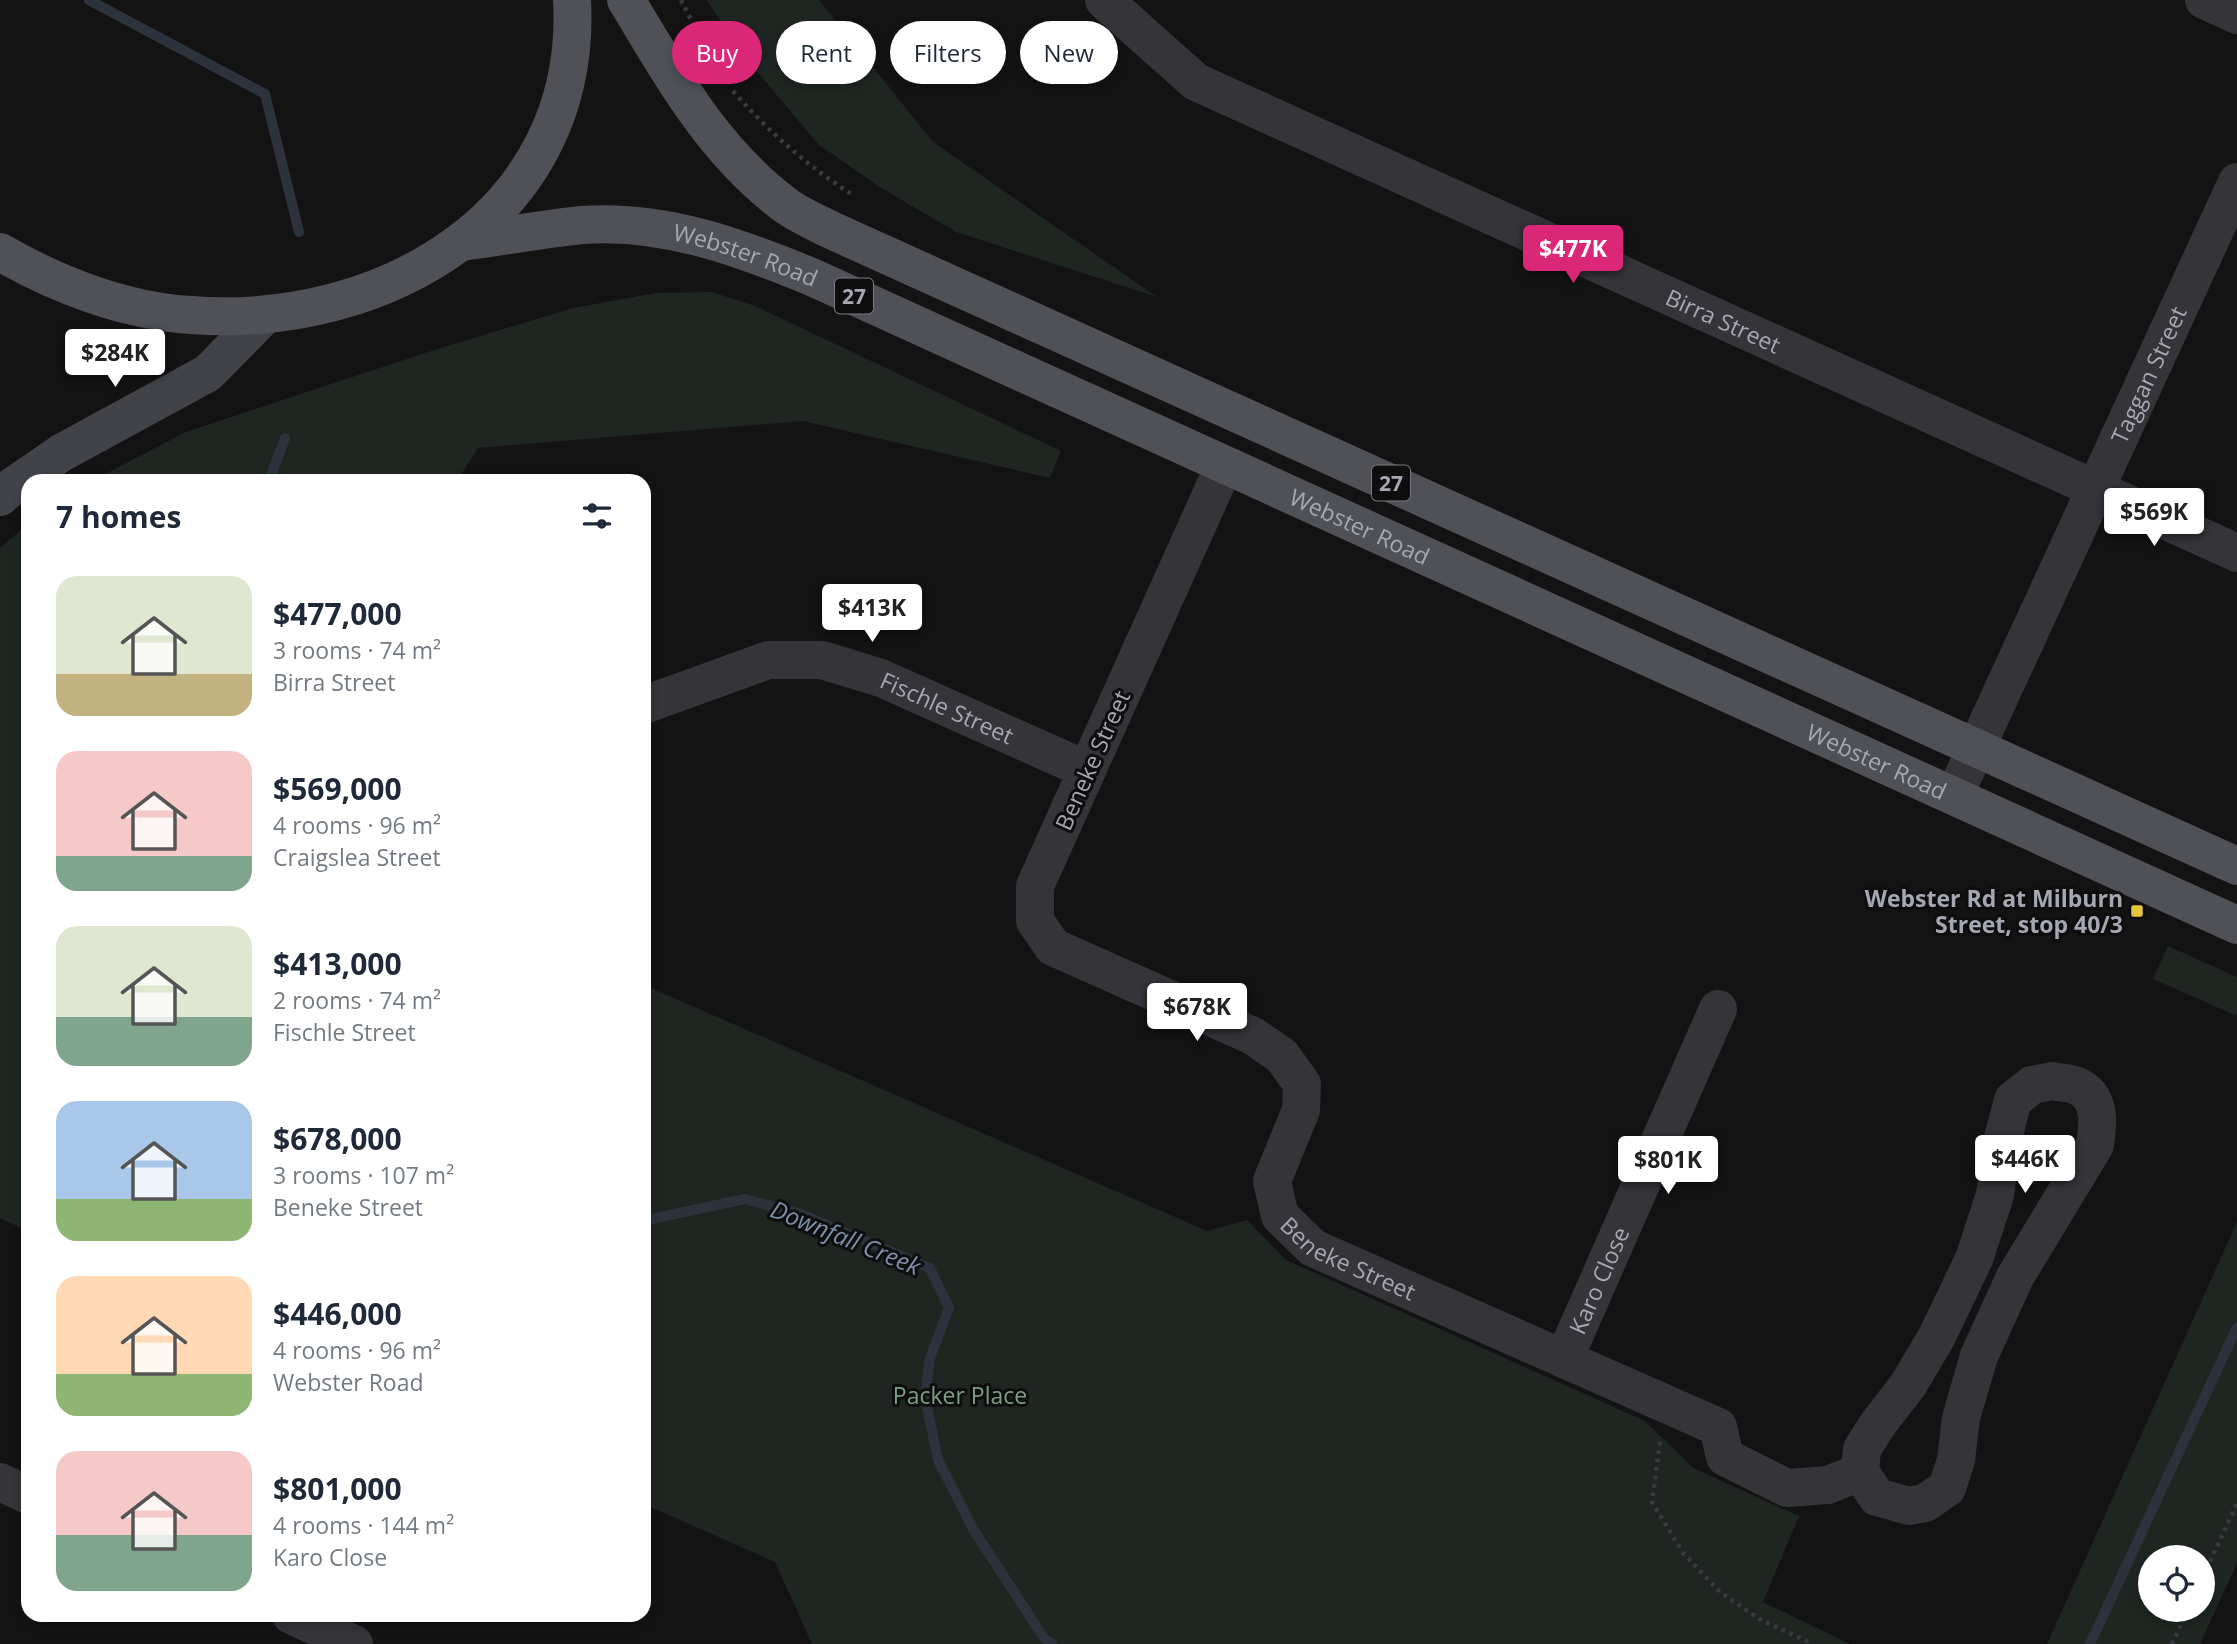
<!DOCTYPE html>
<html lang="en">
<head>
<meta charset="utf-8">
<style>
  :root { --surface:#fff; --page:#f2f2f3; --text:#1f2937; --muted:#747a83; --accent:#db2777 }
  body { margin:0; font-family:"Open Sans",sans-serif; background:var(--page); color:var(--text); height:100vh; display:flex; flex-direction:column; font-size:26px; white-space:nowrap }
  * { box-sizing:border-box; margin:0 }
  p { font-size:23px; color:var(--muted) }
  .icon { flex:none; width:38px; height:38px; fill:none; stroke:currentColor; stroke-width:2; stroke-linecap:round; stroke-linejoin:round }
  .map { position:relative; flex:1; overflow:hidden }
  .side { position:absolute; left:21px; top:474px; width:630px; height:1148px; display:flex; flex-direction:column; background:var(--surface); border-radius:21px; box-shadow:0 4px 10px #0003 }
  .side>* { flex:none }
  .guide { position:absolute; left:672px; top:21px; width:665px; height:63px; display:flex; gap:14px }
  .buttons { position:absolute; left:2138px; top:1545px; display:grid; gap:14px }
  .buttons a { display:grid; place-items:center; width:77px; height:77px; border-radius:50%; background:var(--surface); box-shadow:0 4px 10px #0003; font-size:35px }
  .price { position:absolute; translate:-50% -60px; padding:0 16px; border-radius:7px; background:#fff; color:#222; font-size:23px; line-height:46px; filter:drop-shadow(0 2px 4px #0008) }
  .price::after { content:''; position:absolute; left:50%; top:42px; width:21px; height:16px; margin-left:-10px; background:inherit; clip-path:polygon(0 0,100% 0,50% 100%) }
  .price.current { background:var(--accent); color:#fff }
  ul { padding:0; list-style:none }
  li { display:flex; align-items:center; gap:21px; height:175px; padding:0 35px }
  li span { display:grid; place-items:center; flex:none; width:196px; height:140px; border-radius:21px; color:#555 }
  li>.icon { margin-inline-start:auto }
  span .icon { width:84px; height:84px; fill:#fffc; stroke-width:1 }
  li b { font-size:30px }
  h2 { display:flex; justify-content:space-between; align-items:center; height:84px; padding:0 35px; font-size:30px }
  .chip { padding:0 24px; border-radius:32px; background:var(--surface); box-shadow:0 4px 10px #0003; font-size:24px; line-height:63px }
  .chip.current { background:var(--accent); color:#fff }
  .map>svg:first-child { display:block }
</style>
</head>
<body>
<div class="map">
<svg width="2237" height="1644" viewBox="0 0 2237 1644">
  <rect width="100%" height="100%" fill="#131314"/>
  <g fill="#1f2621" fill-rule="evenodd">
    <path d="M706 0H819L933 142 1157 297 956 232 878 186 818 144 760 75Z"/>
    <path d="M712 292 755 306 1061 451 1050 478 803 421 478 448 457 481H92L186 432 431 351 573 308 656 293Z"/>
    <path d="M28 524V1231L0 1218V548Z"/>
    <path d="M2168 946 2237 977V1016L2153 979Z"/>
    <path d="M644 985 1207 1231 1247 1220 1286 1260 1645 1421 1693 1468 1799 1516 1763 1602 1850 1644H812L775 1562 644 1504Z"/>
    <path d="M2237 1222V1563L2200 1644H2047ZM2151 1558H2203V1610H2151Z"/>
  </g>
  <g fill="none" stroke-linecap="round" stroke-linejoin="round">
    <g stroke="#2d333c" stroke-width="10">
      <path d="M89 0 265 94 299 232"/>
      <path d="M269 481 285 438"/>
      <path d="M644 1222 651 1219 745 1199 801 1214 930 1268 949 1308 930 1358 925 1397 938 1460 973 1529 1044 1638 1052 1644"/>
      <path d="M2090 1644 2237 1327"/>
    </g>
    <g stroke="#3a3b40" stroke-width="4.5" stroke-dasharray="3.5 5" stroke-linecap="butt">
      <path d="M681 0 714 64"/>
      <path d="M733 91C770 133 806 165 853 195"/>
      <path d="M1660 1442 1652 1502 1683 1553 1720 1592 1759 1619 1813 1644"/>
      <path d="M2203 1577 2237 1503"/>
      <path d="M2172 1644 2188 1610"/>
    </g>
    <g stroke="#343439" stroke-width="38">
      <path id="s1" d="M1104 0 1196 82 2237 553"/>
      <path d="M2204 0 2237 15"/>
      <path id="s2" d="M1224 466 1035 886V921L1053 947 1253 1036 1282 1056 1302 1084 1301 1110 1272 1181 1280 1216 1313 1248 1718 1427 1725 1457 1787 1488 1828 1485 1860 1472"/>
      <path id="s3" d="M644 705 768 660H822L881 678 1087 770"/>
      <path id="s4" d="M1954 796 2237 182"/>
      <path d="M2053 1081C2061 1083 2074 1083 2081 1088 2101 1100 2098 1125 2095 1145L2015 1277 1979 1356 1961 1418 1956 1460 1947 1488 1925 1503 1909 1506 1877 1497 1860 1472 1862 1449 1878 1424 1908 1385 1936 1338 1974 1259 1995 1195 2002 1142 2013 1100 2032 1085Z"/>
      <path id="s5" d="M1564 1359 1718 1009"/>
      <path d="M0 1482 28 1495"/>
      <path d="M291 1615 354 1644"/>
    </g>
    <path stroke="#424349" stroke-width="38" d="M0 497 9 489 61 453 208 373 265 315"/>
    <g stroke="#505157" stroke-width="38">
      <path d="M626 0C672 76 714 153 788 207 801 216 817 223 831 230L2237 866"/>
      <path id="s6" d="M461 242C501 237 541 229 582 225 664 219 739 247 814 278L2237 925"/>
      <path d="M0 252C57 285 125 311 191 315 384 330 584 214 572 0"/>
    </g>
  </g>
  <rect fill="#e3c63c" stroke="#0e0e0f" stroke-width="2.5" x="2130" y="904" width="14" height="14" rx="3.5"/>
  <g text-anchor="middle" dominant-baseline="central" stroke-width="6" stroke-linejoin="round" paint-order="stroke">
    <g fill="#0e0e0f" stroke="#787982" stroke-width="2">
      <rect x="835" y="278.5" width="38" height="35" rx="5"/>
      <rect x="1372" y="465.5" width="38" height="35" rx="5"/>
    </g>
    <g font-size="21" font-weight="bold" fill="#a5a7b3">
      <text x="854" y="296">27</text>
      <text x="1391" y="483">27</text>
    </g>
    <g font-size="23" fill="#a5a7b3" stroke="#0e0e0f">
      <text stroke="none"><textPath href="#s6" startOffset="290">Webster Road</textPath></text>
      <text stroke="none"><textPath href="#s1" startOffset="702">Birra Street</textPath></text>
      <text stroke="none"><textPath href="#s4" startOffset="464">Taggan Street</textPath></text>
      <text stroke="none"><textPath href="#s6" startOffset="962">Webster Road</textPath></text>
      <text stroke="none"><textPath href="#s3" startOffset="320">Fischle Street</textPath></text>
      <text transform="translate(1092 760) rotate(-66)">Beneke Street</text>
      <text stroke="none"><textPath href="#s6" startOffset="1530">Webster Road</textPath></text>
      <text stroke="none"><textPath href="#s2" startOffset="1036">Beneke Street</textPath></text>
      <text stroke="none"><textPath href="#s5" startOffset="86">Karo Close</textPath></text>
    </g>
    <g font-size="23" font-weight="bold" fill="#a5a7b3" stroke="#0e0e0f" text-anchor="end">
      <text x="2123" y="898">Webster Rd at Milburn<tspan x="2123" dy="26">Street, stop 40/3</tspan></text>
    </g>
    <g font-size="23" fill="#7e9d85" stroke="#0e0e0f">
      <text x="960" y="1395">Packer Place</text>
    </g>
    <g font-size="24" font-style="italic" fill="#7e8fac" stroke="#0e0e0f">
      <text transform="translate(846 1237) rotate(22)">Downfall Creek</text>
    </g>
  </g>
</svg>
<div class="buttons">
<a><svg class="icon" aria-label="locate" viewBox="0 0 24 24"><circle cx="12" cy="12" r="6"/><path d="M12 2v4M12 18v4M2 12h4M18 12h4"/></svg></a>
</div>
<b class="price current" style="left:1573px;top:285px">$477K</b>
<b class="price" style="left:115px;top:389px">$284K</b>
<b class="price" style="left:2154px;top:548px">$569K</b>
<b class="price" style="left:872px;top:644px">$413K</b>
<b class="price" style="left:1197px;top:1043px">$678K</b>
<b class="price" style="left:2025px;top:1195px">$446K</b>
<b class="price" style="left:1668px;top:1196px">$801K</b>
<div class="guide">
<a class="chip current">Buy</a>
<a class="chip">Rent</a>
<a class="chip">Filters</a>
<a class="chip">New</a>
</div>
<section class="side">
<h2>7 homes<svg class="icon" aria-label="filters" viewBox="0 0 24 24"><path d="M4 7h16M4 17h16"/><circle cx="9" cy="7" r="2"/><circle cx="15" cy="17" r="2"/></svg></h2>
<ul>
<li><span style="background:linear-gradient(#dfe7d0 70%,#c2b280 0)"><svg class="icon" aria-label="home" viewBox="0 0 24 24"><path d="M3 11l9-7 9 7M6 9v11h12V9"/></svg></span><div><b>$477,000</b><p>3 rooms · 74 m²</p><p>Birra Street</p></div></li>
<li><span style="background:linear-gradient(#f6c9c9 75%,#7fa58c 0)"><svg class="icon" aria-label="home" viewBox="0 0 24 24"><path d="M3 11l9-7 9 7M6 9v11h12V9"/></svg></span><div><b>$569,000</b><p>4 rooms · 96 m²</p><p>Craigslea Street</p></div></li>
<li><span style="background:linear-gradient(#dfe7d0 65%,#7fa58c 0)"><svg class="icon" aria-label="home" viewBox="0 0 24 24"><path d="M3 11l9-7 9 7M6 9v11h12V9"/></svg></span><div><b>$413,000</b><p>2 rooms · 74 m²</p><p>Fischle Street</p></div></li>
<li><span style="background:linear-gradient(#a9c7e8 70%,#8fb573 0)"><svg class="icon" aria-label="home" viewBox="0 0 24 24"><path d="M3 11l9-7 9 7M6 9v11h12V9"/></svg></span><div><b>$678,000</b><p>3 rooms · 107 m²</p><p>Beneke Street</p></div></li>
<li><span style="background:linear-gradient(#ffd9b3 70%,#8fb573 0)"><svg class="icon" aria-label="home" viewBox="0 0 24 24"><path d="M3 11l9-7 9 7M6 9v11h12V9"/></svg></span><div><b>$446,000</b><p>4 rooms · 96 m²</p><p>Webster Road</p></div></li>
<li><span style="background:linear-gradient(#f6c9c9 60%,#7fa58c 0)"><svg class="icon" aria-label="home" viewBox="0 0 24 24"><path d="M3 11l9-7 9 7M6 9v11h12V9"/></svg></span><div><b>$801,000</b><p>4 rooms · 144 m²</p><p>Karo Close</p></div></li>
</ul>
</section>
</div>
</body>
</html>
